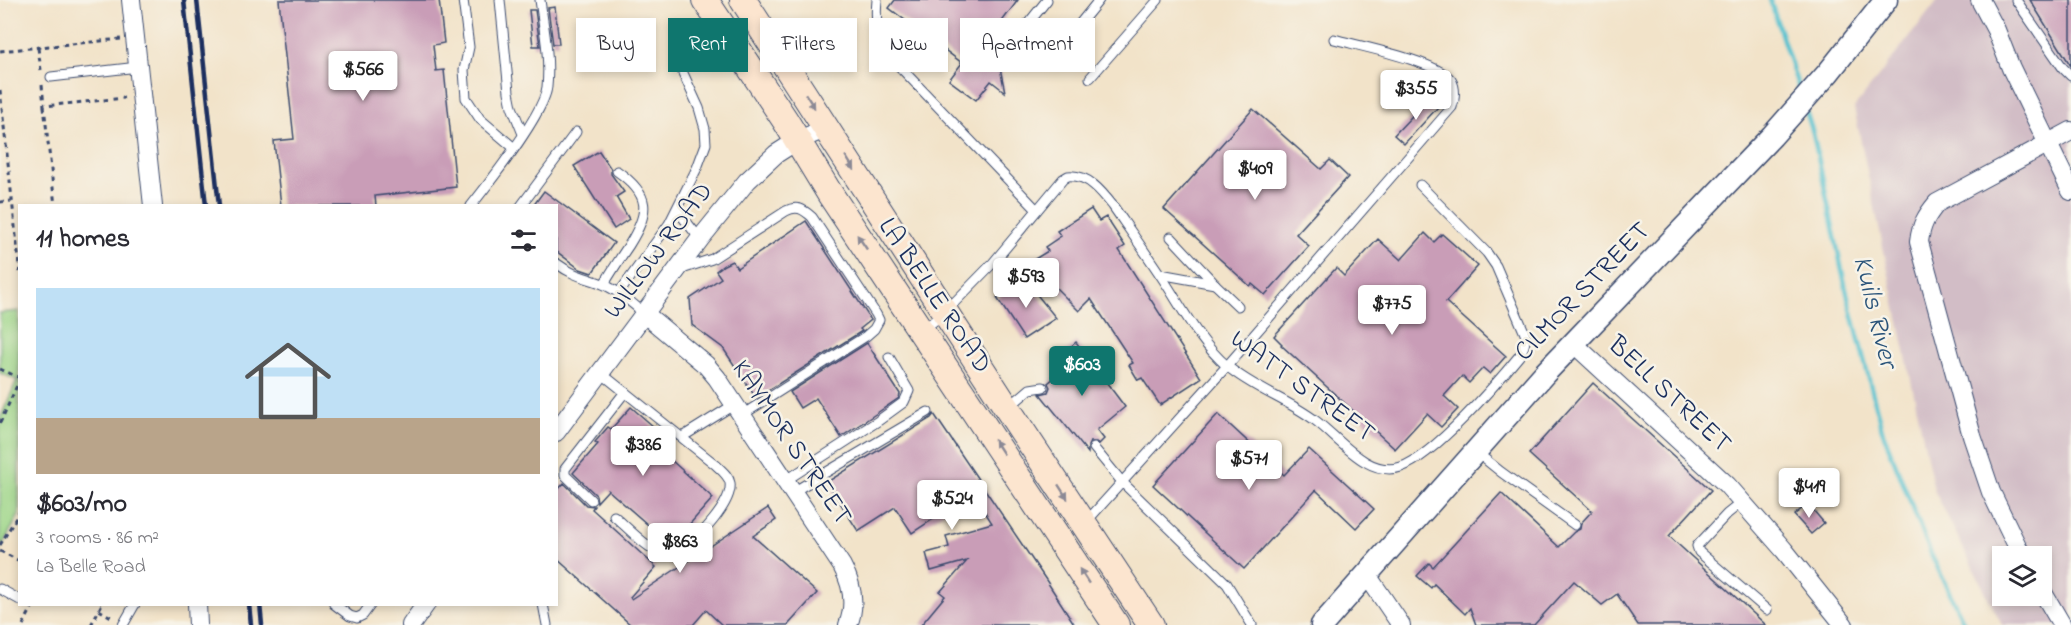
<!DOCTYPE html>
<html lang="en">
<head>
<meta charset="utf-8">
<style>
  :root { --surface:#fff; --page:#f7f7f7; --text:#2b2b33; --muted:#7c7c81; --line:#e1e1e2; --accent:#0f766e }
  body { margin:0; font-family:"Indie Flower",sans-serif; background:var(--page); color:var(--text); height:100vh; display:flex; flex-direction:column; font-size:22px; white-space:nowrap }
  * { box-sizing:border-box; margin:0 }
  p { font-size:20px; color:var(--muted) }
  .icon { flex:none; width:33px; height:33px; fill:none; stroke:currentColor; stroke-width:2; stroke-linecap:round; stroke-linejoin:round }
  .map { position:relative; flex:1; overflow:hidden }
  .side { position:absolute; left:18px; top:204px; width:540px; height:402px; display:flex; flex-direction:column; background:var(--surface); border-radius:0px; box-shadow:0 3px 9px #0003 }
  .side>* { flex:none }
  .banner { position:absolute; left:576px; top:18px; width:570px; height:54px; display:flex; gap:12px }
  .controls { position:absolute; left:1992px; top:546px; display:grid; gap:12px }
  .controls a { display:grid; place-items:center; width:60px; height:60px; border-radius:0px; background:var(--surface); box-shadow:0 3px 9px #0003; font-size:30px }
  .price { position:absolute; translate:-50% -51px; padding:0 14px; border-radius:6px; background:#fff; color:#222; font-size:20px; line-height:39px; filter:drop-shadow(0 2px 3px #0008) }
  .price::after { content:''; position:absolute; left:50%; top:36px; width:18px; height:14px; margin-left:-9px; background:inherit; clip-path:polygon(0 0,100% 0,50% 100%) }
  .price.on { background:var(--accent); color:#fff }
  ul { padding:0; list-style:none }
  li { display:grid; align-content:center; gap:12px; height:318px; padding:0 18px }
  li+li { border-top:2px solid var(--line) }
  li span { display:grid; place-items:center; height:186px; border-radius:0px; color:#555 }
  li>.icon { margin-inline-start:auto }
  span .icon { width:108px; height:108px; fill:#fffc; stroke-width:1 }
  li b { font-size:26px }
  h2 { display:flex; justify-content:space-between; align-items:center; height:72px; padding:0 18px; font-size:26px }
  .chip { padding:0 21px; border-radius:0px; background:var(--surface); box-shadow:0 3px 9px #0003; font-size:21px; line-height:54px }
  .chip.on { background:var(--accent); color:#fff }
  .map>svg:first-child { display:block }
</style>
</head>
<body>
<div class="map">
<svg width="2071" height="625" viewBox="0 0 2071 625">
  <rect width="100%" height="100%" fill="#f7f3e8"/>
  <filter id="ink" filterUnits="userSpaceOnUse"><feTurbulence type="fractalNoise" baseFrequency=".0167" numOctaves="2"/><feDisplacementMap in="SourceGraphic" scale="12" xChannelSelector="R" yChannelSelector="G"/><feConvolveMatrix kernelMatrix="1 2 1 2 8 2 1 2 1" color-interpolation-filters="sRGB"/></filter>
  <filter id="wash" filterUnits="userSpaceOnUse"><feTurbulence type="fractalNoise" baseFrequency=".008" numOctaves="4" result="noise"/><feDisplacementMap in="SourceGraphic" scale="24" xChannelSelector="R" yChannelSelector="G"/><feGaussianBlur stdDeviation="1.35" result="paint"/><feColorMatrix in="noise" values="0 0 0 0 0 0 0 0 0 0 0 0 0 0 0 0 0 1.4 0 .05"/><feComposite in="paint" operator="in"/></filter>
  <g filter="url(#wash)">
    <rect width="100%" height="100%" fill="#f2e3c9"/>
    <path fill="#d2bdc6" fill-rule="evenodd" d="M1938 0H2071V625H2002L1934 490 1854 108ZM2002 556H2042V596H2002Z"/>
    <path fill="#9cd587" stroke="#5c8272" stroke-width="1.5" d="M19 311V515L0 549V419L17 380 0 373V313Z"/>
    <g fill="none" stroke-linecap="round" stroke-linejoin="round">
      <g stroke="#55c1cf" stroke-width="4.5">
        <path d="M1770 0 1801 95"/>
        <path d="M1805 108 1813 133 1846 289 1882 430 1931 554 1965 625"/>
      </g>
    </g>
    <g id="blocks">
      <g fill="#c99db7">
        <path d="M279 0H439L444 43 433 45 436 71 444 70 456 187 375 196 376 206H281L274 141 294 139Z"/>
        <path d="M895 0H1018L988 40 1009 56 1000 68 1005 92 991 81 976 100 949 80 962 63 889 8Z"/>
        <path d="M2030 0H2071V66Z"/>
        <path d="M555 7 559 44H553L548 8Z"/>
        <path d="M529 10H535L540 46H533Z"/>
        <path d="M1429 98 1438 107 1404 144 1394 135Z"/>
        <path d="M1253 109 1321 169 1330 160 1348 177 1296 234 1309 246 1265 295 1252 284 1250 286 1164 209Z"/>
        <path d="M599 151 611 169V174L624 192 616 197 629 219 614 229 574 166Z"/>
        <path d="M544 191 614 243 592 273 580 269 556 251V206H533Z"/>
        <path d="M1091 209 1099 221 1106 217 1125 246 1119 250 1201 378 1160 405 1142 378 1138 380 1129 365 1133 363 1091 299 1079 311 1030 262 1048 251 1045 247 1061 236 1057 231Z"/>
        <path d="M806 221 871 320 860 329 862 331 756 398 723 348 692 325 690 299 721 278 716 271 724 265 732 261 737 268Z"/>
        <path d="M1425 233 1434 242 1442 234 1478 266 1446 302 1506 356 1490 374 1483 368 1469 383 1462 376 1444 396 1458 409 1441 427 1427 414 1395 449 1281 345 1282 344 1274 336 1336 268 1344 276 1378 239 1401 260Z"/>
        <path d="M1025 280 1056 318 1024 339 997 298Z"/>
        <path d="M1076 342 1125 407 1097 430 1104 439 1099 444 1096 442H1090L1088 446V453L1040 394 1048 392 1050 387 1048 383 1066 368 1058 358Z"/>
        <path d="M867 343 900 394 899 398 874 415 841 437 816 398 800 408 790 392Z"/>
        <path d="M1593 383 1711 490 1669 536 1766 625H1638L1617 594 1602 605 1574 581 1534 625H1476L1470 608 1465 614 1434 584 1431 588 1417 576 1429 563 1433 567 1501 493 1559 547 1574 532 1580 529 1581 523 1592 511 1529 454Z"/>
        <path d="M631 407 669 440 660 450 713 498 671 545 608 490 597 502 596 495 573 473 598 444 595 442 608 427 611 429Z"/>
        <path d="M934 414 1046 580 1075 625H921L945 596 940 592 967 561 931 571 926 553 949 547 946 536 992 523 973 493 912 533 895 507 858 531 827 482 931 418Z"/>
        <path d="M1218 414 1284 475 1309 449 1374 509 1356 528 1316 490 1244 569 1153 485Z"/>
        <path d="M564 483 586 505 594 506 592 509 656 567 630 597 631 599 768 508 776 520 753 536 817 593 788 625H722L706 610 693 625H631L556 558V492Z"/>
        <path d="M1808 504 1824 523 1811 534 1794 515Z"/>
      </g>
    </g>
  </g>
  <g filter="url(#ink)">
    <use href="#blocks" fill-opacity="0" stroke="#3b4a6e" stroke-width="1.5"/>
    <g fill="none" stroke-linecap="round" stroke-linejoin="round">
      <defs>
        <g id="service">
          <path d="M463 0 469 47 464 70 466 98 480 119 513 147"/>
          <path d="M500 0 509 92 512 107 523 134"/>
          <path d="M877 0C874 30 880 42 898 65L1037 210"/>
          <path d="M2016 0 2063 68 2071 76"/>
          <path d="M1023 30 1047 0"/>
          <path d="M1065 42 1099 0"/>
          <path d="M51 77 138 67"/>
          <path d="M1090 78 1158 0"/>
          <path d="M471 206C490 182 544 114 547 87 550 58 544 29 540 0"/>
          <path d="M521 206 576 132"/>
          <path d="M677 210 700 239"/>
          <path d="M1171 237 1215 284 1238 306"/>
          <path d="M556 263C575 277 586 277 605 285 620 292 632 303 645 314"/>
          <path d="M679 270 712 259 786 211C797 205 803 209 812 217L876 314 879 320 874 329 866 336 742 415"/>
          <path d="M1160 274 1215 284"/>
          <path d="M604 284C612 271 620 258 629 245 650 211 651 195 617 171"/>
          <path d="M619 293 669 224 697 168 706 144 705 129 699 108 683 73"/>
          <path d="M922 331 946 311 993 263 1063 179 1068 176C1088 174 1102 192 1113 206 1131 232 1148 256 1165 282 1183 310 1201 344 1227 366 1254 389 1289 400 1316 421 1340 439 1368 478 1401 467 1434 456 1497 383 1520 355L1524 346 1526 336 1496 266 1487 253 1420 185"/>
          <path d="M601 373 716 465C721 470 729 476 730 483 733 503 698 539 683 550 678 554 668 555 661 553 647 549 626 526 614 516"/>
          <path d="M1009 407 1030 389 1043 387"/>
          <path d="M682 437 735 404"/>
          <path d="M1094 448 1122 482 1227 584 1252 625"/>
          <path d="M1475 451 1501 472 1575 525"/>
          <path d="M785 481 878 421 904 402 909 391 889 357"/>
          <path d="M793 492 928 412"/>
          <path d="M591 500 565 475V469L625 392"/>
          <path d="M1742 502 1727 514 1697 546 1699 552 1767 610"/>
          <path d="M1086 522 1227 366 1452 107C1455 99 1456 88 1451 80 1436 61 1359 46 1334 39"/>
          <path d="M0 589 20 600"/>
          <path d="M334 604 350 616 357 618 363 615 371 604"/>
          <path d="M543 604 547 625"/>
          <path d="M123 625 135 604"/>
        </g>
        <g id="minor">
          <path d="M131 0 153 206"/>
          <path d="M1980 0 1996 30 2011 68 2071 191"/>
          <path d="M645 314 706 365 717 378 842 566C852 584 856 605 848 625"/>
          <path d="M1573 343 1727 485 1784 550 1844 625"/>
          <path d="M556 432 700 239 747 181 776 154 798 140 828 128"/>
          <path d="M2022 556 1991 492 1972 436 1919 242C1921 225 1926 216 1937 203L2071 131"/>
          <path d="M1367 575 1401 625"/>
          <path d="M2042 591 2062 625"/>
          <path d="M197 604 198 625"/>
          <path d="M411 625 426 604"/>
        </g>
        <path id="tertiary" d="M1322 625 1545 373 1772 136 1828 73 1886 0"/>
        <g id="secondary">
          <path d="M705 0 785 120 830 194 1116 625"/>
          <path d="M743 0 1007 408 1151 625"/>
        </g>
      </defs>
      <use href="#service" stroke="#3b4a6e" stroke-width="11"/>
      <use href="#minor" stroke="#3b4a6e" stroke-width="20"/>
      <use href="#tertiary" stroke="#3b4a6e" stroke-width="25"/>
      <use href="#secondary" stroke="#3b4a6e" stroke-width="28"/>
      <g stroke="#3b4a6e" stroke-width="3" stroke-dasharray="4.5 4.5" stroke-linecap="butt">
        <path d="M38 48 41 70"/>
        <path d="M0 51 121 39"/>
        <path d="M42 85 44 106 124 98"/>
        <path d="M0 90 20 272"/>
        <path d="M44 106 55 206"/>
        <path d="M0 202 12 201"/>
        <path d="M0 369 20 378"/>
        <path d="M0 423 20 379"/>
        <path d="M0 545 20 511"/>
        <path d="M0 551 20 561"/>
        <path d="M99 610 113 618"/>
        <path d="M23 625 34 604"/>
        <path d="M91 625 102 604"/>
      </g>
      <use href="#service" stroke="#fff" stroke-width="9"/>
      <use href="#minor" stroke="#fff" stroke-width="18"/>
      <use href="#tertiary" stroke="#fff" stroke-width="22"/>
      <use href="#secondary" stroke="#fce5cf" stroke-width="26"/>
      <g stroke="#1b2f5e" stroke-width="4.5">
        <path d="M184 0 206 206"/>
        <path d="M197 0 219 206"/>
        <path d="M249 604 251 625"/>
        <path d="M260 604 262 625"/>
      </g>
    </g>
    <defs><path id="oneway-solid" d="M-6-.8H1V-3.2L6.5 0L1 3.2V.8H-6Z" transform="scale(1.5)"/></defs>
    <g fill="#8c8a96">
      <use href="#oneway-solid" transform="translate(810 101) rotate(57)"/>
      <use href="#oneway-solid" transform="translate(850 163) rotate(58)"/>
      <use href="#oneway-solid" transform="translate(862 242) rotate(-124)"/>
      <use href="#oneway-solid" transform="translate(999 447) rotate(-123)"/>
      <use href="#oneway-solid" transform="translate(1063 492) rotate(57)"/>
      <use href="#oneway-solid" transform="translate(1084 576) rotate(-123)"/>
    </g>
  </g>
  <g text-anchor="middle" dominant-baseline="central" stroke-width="5" stroke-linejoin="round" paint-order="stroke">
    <g font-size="27" fill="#1b2f5e" stroke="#f7f3e8">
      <text transform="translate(659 251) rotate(-53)">WILLOW ROAD</text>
      <text transform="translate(1583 292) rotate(-46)">CILMOR STREET</text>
      <text transform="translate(934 296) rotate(56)">LA BELLE ROAD</text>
      <text transform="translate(1302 387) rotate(36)">WATT STREET</text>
      <text transform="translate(1669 395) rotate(43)">BELL STREET</text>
      <text transform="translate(791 443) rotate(56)">KAYMOR STREET</text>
    </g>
    <g font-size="28" font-style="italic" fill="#2a547a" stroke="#f7f3e8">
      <text transform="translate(1874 312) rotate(76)">Kuils River</text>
    </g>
  </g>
</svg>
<div class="controls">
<a><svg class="icon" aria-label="layers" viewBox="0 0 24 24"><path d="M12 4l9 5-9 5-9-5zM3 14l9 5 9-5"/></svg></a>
</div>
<b class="price" style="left:363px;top:102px">$566</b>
<b class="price" style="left:1416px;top:121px">$355</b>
<b class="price" style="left:1255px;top:201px">$409</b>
<b class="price" style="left:1026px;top:309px">$593</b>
<b class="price" style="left:1392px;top:336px">$775</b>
<b class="price on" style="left:1082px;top:397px">$603</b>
<b class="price" style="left:643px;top:477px">$386</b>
<b class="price" style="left:1249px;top:491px">$571</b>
<b class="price" style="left:1809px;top:519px">$419</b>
<b class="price" style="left:952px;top:531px">$524</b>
<b class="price" style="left:680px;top:574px">$863</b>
<div class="banner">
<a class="chip">Buy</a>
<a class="chip on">Rent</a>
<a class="chip">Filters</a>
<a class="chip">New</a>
<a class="chip">Apartment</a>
</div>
<section class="side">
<h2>11 homes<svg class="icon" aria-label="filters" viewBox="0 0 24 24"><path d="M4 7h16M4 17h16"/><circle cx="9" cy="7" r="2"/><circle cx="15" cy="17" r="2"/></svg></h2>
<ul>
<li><span style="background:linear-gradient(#bfe0f5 70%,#b9a48a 0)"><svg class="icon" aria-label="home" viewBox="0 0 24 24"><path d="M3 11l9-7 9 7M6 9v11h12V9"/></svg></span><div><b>$603/mo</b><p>3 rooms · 86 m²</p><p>La Belle Road</p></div></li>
</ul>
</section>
</div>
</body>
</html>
